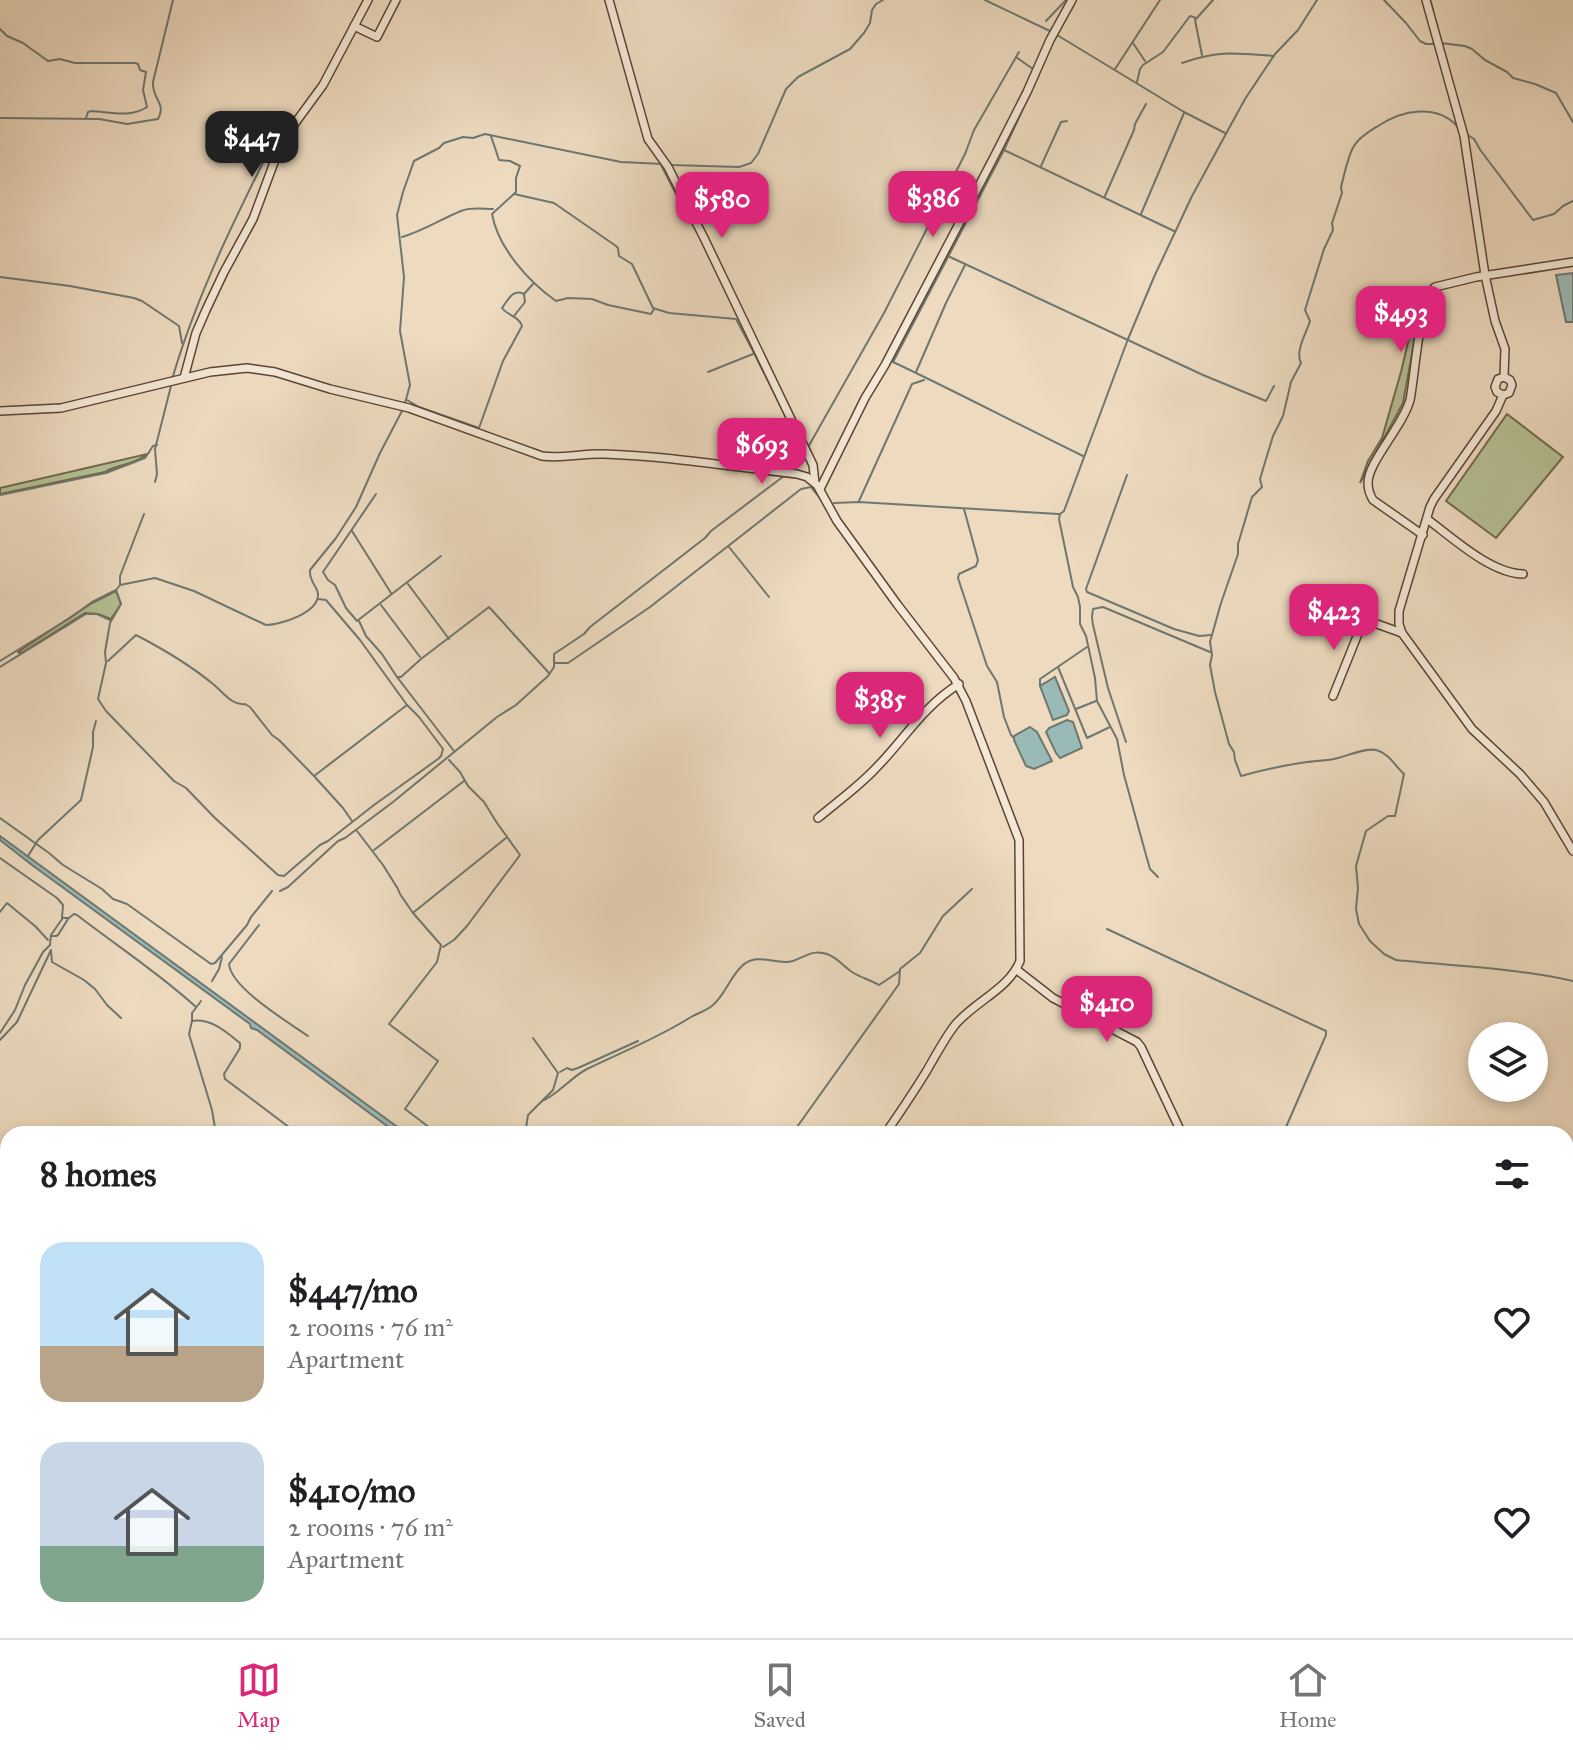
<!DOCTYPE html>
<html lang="en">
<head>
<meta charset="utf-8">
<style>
  :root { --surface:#fff; --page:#f2f2f2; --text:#202124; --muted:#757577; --line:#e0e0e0; --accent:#db2777 }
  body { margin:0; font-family:"IM FELL Great Primer",serif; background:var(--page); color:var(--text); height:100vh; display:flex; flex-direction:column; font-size:30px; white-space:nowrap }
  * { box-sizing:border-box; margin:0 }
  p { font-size:26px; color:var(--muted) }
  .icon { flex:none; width:44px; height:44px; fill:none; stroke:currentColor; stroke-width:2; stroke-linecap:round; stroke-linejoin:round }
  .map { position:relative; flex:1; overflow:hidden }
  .drawer { position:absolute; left:0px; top:1126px; width:1574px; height:512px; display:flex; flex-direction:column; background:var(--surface); border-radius:24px 24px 0 0; box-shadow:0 4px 12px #0003 }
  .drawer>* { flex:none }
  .fabs { position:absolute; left:1468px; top:1022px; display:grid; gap:16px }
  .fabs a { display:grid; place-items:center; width:80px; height:80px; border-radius:50%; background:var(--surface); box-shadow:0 4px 12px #0003; font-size:40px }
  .price { position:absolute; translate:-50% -68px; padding:0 18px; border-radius:16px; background:var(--accent); color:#fff; font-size:26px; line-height:52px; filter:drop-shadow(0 2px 4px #0008) }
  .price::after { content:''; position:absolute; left:50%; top:48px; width:24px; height:18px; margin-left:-12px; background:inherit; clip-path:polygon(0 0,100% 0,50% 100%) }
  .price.on { background:#222; color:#fff }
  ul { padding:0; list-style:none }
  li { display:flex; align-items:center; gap:24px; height:200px; padding:0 40px }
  li span { display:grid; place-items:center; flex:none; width:224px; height:160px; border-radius:24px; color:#555 }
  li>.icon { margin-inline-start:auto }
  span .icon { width:96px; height:96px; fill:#fffc; stroke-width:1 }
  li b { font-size:34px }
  h2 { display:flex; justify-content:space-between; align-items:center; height:96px; padding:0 40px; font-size:34px }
  .dock { display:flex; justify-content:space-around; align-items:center; height:112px; border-top:2px solid var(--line); background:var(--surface); font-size:22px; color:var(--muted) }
  .dock a { display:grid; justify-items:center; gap:4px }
  .dock .on { color:var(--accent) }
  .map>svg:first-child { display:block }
</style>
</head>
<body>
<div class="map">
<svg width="1573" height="1638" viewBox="0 0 1573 1638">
  <rect width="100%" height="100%" fill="#eddabf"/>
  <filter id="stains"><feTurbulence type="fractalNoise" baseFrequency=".0025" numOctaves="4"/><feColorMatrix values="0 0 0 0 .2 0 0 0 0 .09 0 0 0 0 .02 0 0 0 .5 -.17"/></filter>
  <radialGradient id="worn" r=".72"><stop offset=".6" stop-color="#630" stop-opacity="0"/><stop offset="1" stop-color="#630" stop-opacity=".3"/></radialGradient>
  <g fill="#b5c094" stroke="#71694d" stroke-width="2">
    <path d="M1413 321H1418L1403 403 1360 483 1368 461 1382 438 1401 372Z"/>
    <path d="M1507 414 1563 457 1496 538 1446 501Z"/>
    <path d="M147 454C135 465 118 464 105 472L0 494V488Z"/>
    <path d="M116 591 121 604 111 619 98 614 85 613 23 652 19 653 18 652 92 603Z"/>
  </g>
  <g fill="#9abab7" stroke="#6e7770" stroke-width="2">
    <path d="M1573 273V322H1566L1556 275Z"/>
    <path d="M1055 677 1069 711 1067 715 1053 720 1040 686Z"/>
    <path d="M1067 720 1073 722 1082 748 1060 758 1056 753 1046 732 1049 728Z"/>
    <path d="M1030 727 1037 732 1052 761 1034 769 1026 766 1014 740V736Z"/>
    <path d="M0 836 407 1134H398L257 1030 251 1028 250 1024 32 865 0 840Z"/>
  </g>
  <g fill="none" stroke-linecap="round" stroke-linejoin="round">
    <g stroke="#6e7770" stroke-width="2">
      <path d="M985 0 1052 32"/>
      <path d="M1384 0 1406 23 1420 41 1426 44H1435"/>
      <path d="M1430 0 1433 10"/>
      <path d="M1046 21 1066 0"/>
      <path d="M0 29 7 36 23 43 48 61 60 59 75 63H135L138 64 140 70 146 72 143 90 147 107C131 118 110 112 92 111L88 112 86 118"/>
      <path d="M1057 35 1184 112 1225 133"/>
      <path d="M1133 43 1145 61"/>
      <path d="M1441 43 1465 46 1472 49 1485 60 1507 72 1513 78 1535 84 1556 93 1573 122"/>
      <path d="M1202 55 1195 20 1213 0"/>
      <path d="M1016 57 1033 69"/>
      <path d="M1182 63C1218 50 1236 53 1274 56"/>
      <path d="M1115 69 1160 0"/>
      <path d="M1039 74 1004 150 893 362C957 392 1019 425 1083 456"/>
      <path d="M1137 82 1140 69 1143 65 1163 52 1190 16 1196 18"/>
      <path d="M0 118 99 119 127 124 158 119C167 102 152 101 153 82L173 0"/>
      <path d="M1458 127C1437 103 1402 110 1378 126 1370 131 1359 137 1354 146 1348 155 1344 176 1341 187L1342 193 1332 223 1333 230 1324 249 1305 310 1310 321C1306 334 1295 351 1301 363L1291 382 1283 416 1273 436 1260 479 1262 487 1252 497 1238 544V554L1221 603 1210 642 1212 655 1210 665 1215 692 1229 744 1234 752 1235 760 1241 776C1270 768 1298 762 1328 760 1342 759 1364 747 1376 750 1389 753 1395 766 1404 774L1395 816H1388L1366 831 1356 866 1358 888 1356 909 1359 924 1370 941 1384 954 1396 960C1455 966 1515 968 1573 981"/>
      <path d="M1466 134 1474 139 1481 151 1533 220 1554 214 1563 206 1573 201"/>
      <path d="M491 136 499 160 510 161 520 166 516 178V192L492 214C498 248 529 282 556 301L568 298 592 299 608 305 651 314 654 309"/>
      <path d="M1004 150 1174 231"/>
      <path d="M661 165 691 223"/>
      <path d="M671 165 739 167 751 163 758 154 786 89 798 77 850 49 864 33 870 23 872 10 876 4 883 0"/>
      <path d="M1041 166 1061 122 1067 121"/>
      <path d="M514 194 554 203 616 246 618 248 619 256 632 264 653 308 669 313 736 319 753 351 799 443"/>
      <path d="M1105 196 1134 130 1135 124 1146 104"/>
      <path d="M1141 214 1184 113"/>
      <path d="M402 237C423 231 441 219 461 211 471 207 483 209 493 209"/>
      <path d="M950 257 1203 375 1266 401 1274 386"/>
      <path d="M0 277 70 286 134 298 142 301 179 326 182 343"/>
      <path d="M514 316 525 302 524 294"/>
      <path d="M708 372 753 354"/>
      <path d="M916 372 946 303 965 265"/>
      <path d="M173 376C200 285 244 201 286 116"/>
      <path d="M407 400 419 407 479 428 503 361 522 326C520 317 507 315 502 308 508 300 513 288 524 294L533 284"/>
      <path d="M405 403 410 385 400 331 404 277 397 215 403 192 414 161 439 148 444 143 463 137 473 138 485 134 621 162 663 164"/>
      <path d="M807 449 884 313 965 154 974 130 1019 52"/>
      <path d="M793 468 803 455"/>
      <path d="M1127 475 1086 589 1087 592 1174 629 1199 636 1211 635"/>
      <path d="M155 482 157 474 155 449 171 386"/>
      <path d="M376 494 323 572 328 580 335 585 346 608 357 621 441 556"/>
      <path d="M0 495 106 473 145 458 153 446 157 445"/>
      <path d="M859 501 912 384 924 380"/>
      <path d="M834 503 859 502 1059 514"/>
      <path d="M964 509 978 560 976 566 959 574 958 578 987 666 997 682 1004 717 1011 735 1014 738"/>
      <path d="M352 531 391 593"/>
      <path d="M729 547 769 597"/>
      <path d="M120 584V576L144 514"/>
      <path d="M408 584 449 639"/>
      <path d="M116 590 121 604 110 623 105 652 106 663 98 699 106 711 174 781 186 788 215 818 278 875 284 876 320 845 328 841 374 805 438 759 441 756 443 749 419 717 407 705 314 776"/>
      <path d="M318 599 326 600 360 640 407 705"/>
      <path d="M381 605 420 657"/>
      <path d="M359 621 366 636 382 654 397 677 454 751"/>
      <path d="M0 661 70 618 92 602 116 590 120 585 155 578 194 591 266 625C280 625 319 613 318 594 317 585 309 582 310 570L336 538 356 507 380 453 403 409"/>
      <path d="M108 661 136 635C163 649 190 665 213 684 223 692 232 706 245 704L250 707 272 735 279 740 314 776 343 808 352 821"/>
      <path d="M555 663H568L650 607 801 489 811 487 820 498"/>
      <path d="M0 667 86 614H97L110 620"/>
      <path d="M1058 667 1087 738 1110 727"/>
      <path d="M397 677H401L421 659 489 607 549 673"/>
      <path d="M1040 685V679L1087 647"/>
      <path d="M1076 709 1096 701"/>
      <path d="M1126 742 1108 688 1093 625 1092 617 1093 609 1103 607 1210 652"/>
      <path d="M0 818 49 853 63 865 102 889 113 899 127 904 211 964 215 963 247 925 251 917 272 891"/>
      <path d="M357 831 383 865 398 889 400 894 413 913 441 945 437 962 389 1024 438 1061 405 1109 438 1134"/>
      <path d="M374 850 464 781"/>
      <path d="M28 856 38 840 81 800 93 747V732L96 721"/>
      <path d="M0 858 57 898 63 905 62 918H69L74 914 77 915C117 946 159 973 196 1007"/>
      <path d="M1158 877 1150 869 1146 855 1124 775 1117 739 1097 701 1095 678 1086 636 1080 624V607L1078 597 1073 587 1059 519 1060 514 1064 511 1128 339 1154 277 1192 196 1245 99 1275 54 1298 30 1317 0"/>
      <path d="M280 891 288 887 338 841 345 838 393 802 497 717 516 705 548 676 554 667V654L584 634 590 627 705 538 711 531 784 476"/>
      <path d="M0 912 7 903 35 926 48 940"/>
      <path d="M414 912 506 838"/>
      <path d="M259 925 229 964C231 988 288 1022 308 1036"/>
      <path d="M1107 929 1326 1031V1035L1283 1134"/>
      <path d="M52 936H56L58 935 68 919"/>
      <path d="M443 947 454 940 467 926 520 855 497 823 484 802 468 786 460 772 449 760"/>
      <path d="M51 951 52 962 84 980 95 989 107 1005 121 1018"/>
      <path d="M212 981 219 969 222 957"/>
      <path d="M201 1001 192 1013V1021L189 1034 212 1110 216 1134"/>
      <path d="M192 1021C211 1018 226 1032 240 1043V1048L224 1074 225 1079 298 1134"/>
      <path d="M0 1033 15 1010 25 985 43 952 50 945 51 935 62 919"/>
      <path d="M0 1040 17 1022 51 950"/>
      <path d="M560 1072 567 1068 572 1070 578 1068 638 1041"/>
      <path d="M542 1101C558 1095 571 1077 587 1069 622 1052 658 1038 691 1017 698 1013 706 1011 713 1005 725 995 730 977 742 966 757 951 776 966 793 961 805 957 813 949 827 954 838 958 843 966 852 972 860 977 870 980 879 985L900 971"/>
      <path d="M532 1134 526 1128 528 1115 553 1090 558 1073 533 1038"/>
      <path d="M792 1134 899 984 900 969 920 953 943 916 972 889"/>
      <path d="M1566 1220 1573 1206"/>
      <path d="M0 1277 8 1271"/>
      <path d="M0 1295 8 1297"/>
      <path d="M0 1345 8 1347"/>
      <path d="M0 1389 8 1391"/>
      <path d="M629 1630 636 1638"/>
      <path d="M752 1630 755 1638"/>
      <path d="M1344 1638 1350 1630"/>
    </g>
    <defs>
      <g id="minor">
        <path d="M609 0 648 139 668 167 704 238 813 465 815 483"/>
        <path d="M1426 0 1464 136 1485 275 1495 321 1505 349 1504 377 1498 379 1495 387 1497 392 1503 395 1509 393 1512 385 1510 380 1504 377"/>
        <path d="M354 26 377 37 396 0"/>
        <path d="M184 378 196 333 206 310 224 272 253 219 279 149 293 126 323 85 368 0"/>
        <path d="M1503 395 1496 411 1434 499 1430 507 1399 611V624L1402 633 1472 729 1520 774 1544 802 1573 851"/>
        <path d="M0 411 61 408 210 372 247 368 275 372 330 389 409 408 542 456C563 459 583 453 604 454 668 456 733 467 797 474L807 477 817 485 837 521 897 604 954 678 966 701 1019 840 1020 961C1009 989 974 1002 955 1025 944 1039 935 1057 926 1072 913 1093 899 1114 885 1134"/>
        <path d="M820 489 865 398 885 365 995 155 1027 92 1050 40 1072 0"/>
        <path d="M1427 519C1453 538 1490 573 1523 574"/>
        <path d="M1423 535 1373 500C1370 495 1368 490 1368 483 1368 462 1403 426 1410 400 1415 376 1419 300 1435 287L1476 277 1573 262"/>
        <path d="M1328 603 1330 607 1402 633"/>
        <path d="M1333 696 1364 619"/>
        <path d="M818 818C837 802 858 787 875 769 905 739 921 708 959 684"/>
        <path d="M1017 970 1053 998 1137 1042 1141 1047 1182 1134"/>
        <path d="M0 1543 8 1546"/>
        <path d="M1499 1630 1506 1638"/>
        <path d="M5 1638 8 1627"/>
        <path d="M666 1638 669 1630"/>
        <path d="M877 1638 887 1630"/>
        <path d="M1023 1638 1034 1630"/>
      </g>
    </defs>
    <use href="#minor" stroke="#5d4434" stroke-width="10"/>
    <use href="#minor" stroke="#f3e7d5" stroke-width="7"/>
  </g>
  <rect width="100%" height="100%" filter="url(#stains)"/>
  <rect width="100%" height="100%" fill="url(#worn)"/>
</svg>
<div class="fabs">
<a><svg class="icon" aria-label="layers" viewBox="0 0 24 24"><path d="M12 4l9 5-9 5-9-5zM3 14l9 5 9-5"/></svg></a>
</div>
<b class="price on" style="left:252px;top:179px">$447</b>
<b class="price" style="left:933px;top:239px">$386</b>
<b class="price" style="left:722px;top:240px">$580</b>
<b class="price" style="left:1401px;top:354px">$493</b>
<b class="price" style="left:762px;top:486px">$693</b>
<b class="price" style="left:1334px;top:652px">$423</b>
<b class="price" style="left:880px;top:740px">$385</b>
<b class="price" style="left:1107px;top:1044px">$410</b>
<section class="drawer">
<h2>8 homes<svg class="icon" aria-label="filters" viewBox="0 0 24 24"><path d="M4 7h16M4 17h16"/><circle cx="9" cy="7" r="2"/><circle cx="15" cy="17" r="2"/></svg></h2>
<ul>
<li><span style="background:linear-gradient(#bfe0f5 65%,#b9a48a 0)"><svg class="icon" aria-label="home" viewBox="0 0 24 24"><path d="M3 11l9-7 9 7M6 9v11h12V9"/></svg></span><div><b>$447/mo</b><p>2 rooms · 76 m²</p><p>Apartment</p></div><svg class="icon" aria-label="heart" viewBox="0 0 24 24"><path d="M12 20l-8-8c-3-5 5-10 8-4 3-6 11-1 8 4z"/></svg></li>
<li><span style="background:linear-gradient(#c9d6e8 65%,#7fa58c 0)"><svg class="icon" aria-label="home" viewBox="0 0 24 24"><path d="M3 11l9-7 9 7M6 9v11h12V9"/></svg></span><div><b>$410/mo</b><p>2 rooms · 76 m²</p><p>Apartment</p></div><svg class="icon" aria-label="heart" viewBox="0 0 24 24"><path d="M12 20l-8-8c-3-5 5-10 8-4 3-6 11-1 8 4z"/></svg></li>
</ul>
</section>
</div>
<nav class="dock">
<a class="on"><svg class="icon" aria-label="map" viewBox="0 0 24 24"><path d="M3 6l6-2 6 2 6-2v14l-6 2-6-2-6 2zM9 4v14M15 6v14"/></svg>Map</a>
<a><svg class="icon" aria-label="saved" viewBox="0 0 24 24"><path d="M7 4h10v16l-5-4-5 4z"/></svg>Saved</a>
<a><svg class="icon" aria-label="home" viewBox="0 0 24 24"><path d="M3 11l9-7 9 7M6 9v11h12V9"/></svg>Home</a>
</nav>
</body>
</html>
